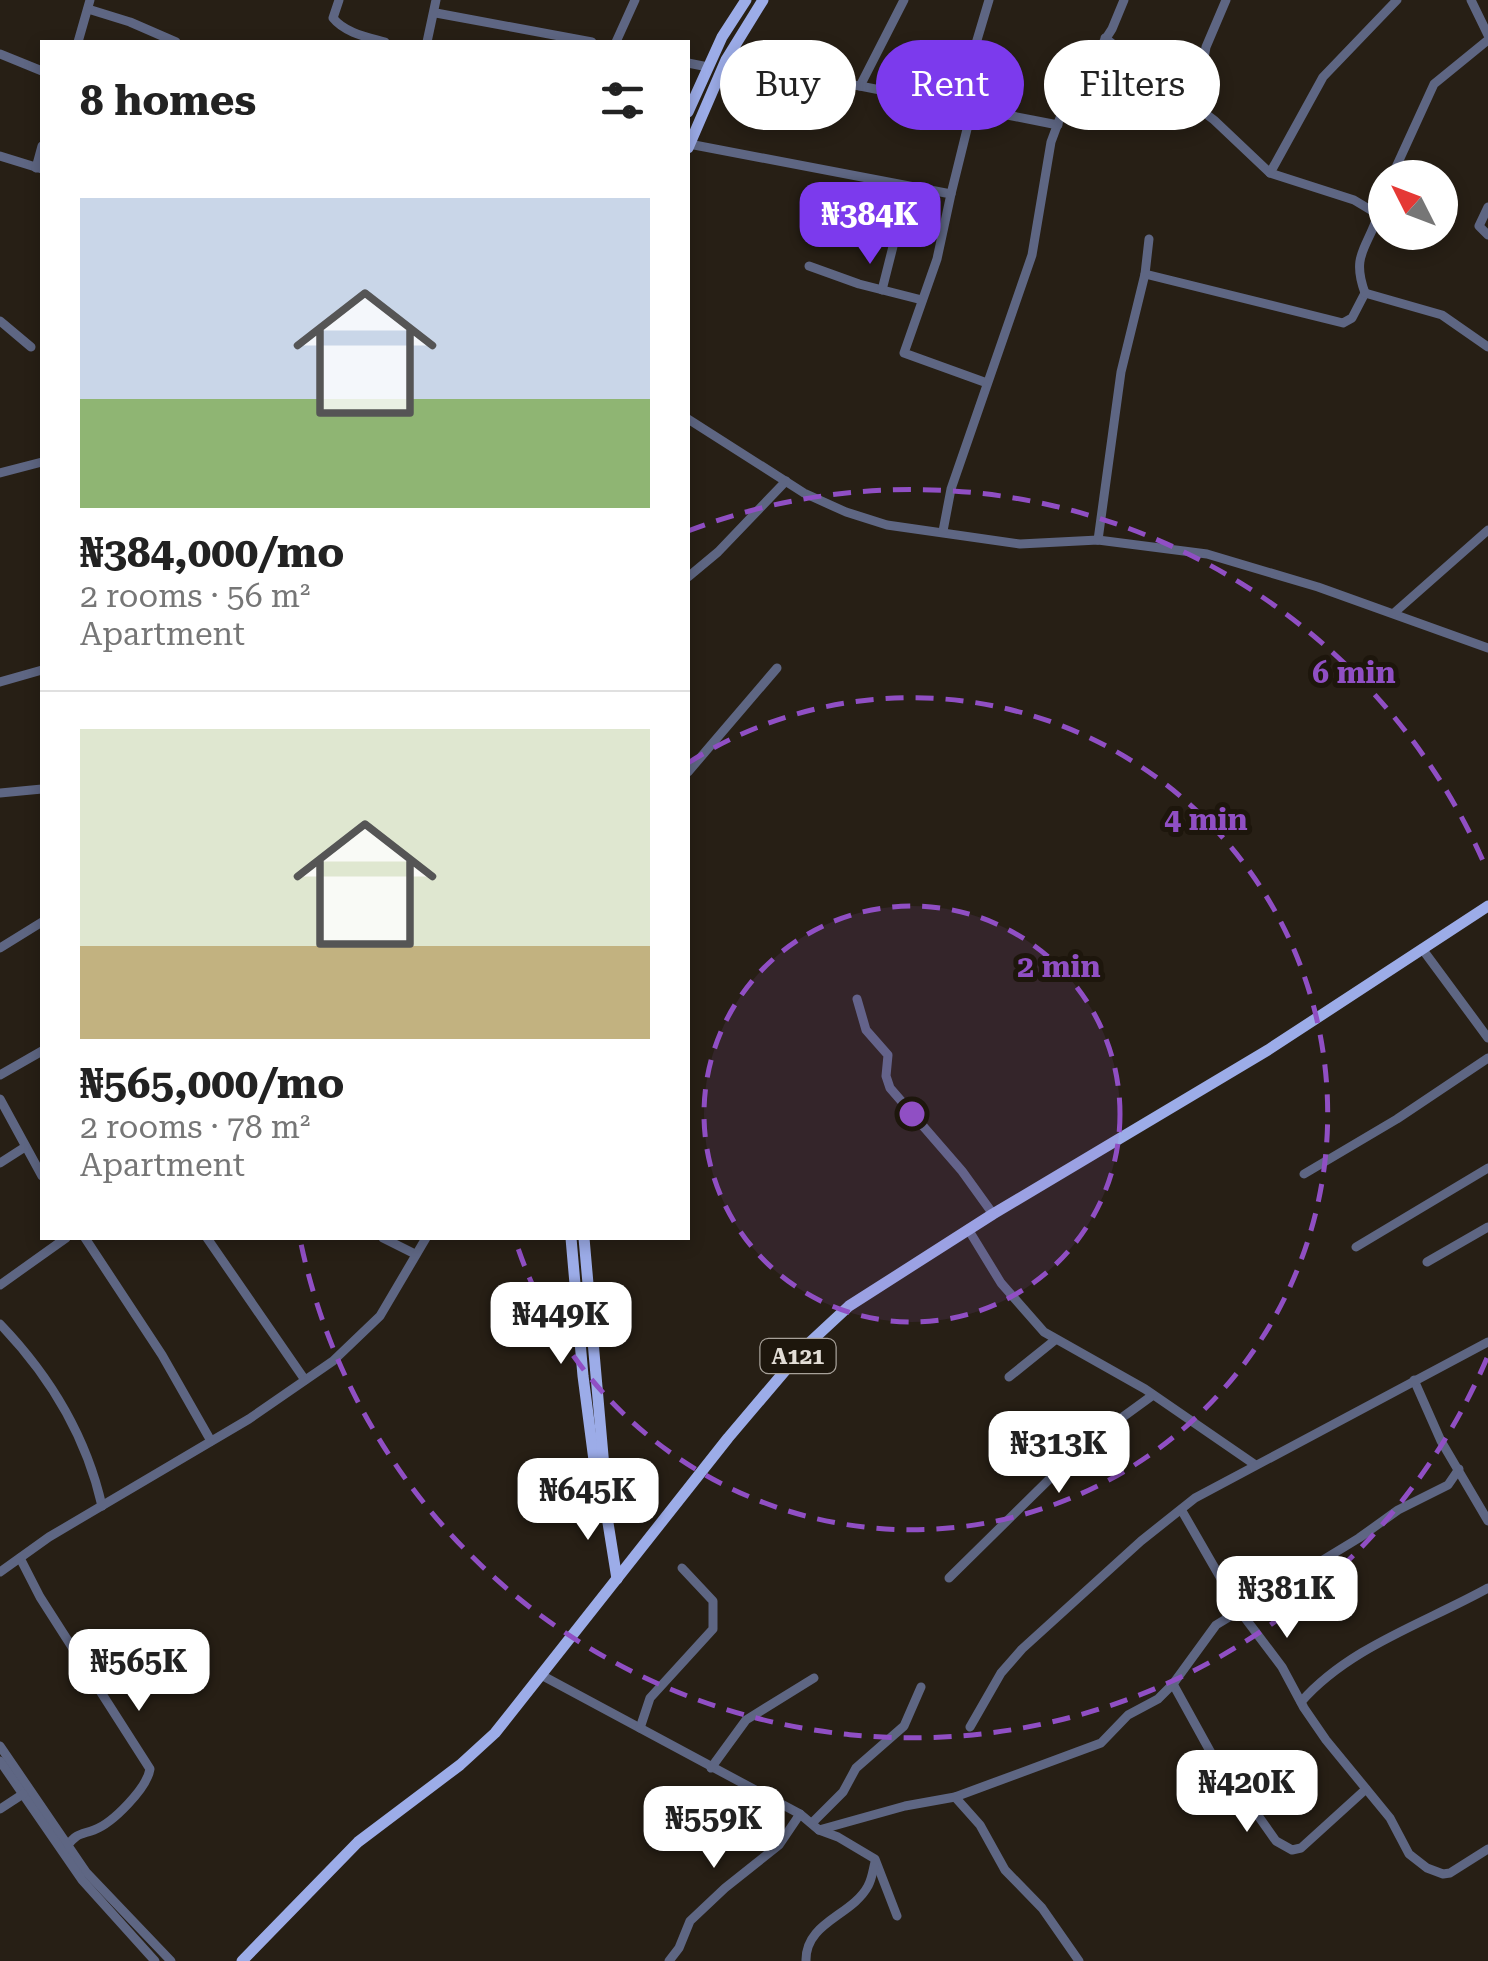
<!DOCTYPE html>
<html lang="en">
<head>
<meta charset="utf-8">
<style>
  :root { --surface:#fff; --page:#f6f6f6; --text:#222; --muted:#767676; --line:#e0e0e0; --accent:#7c3aed }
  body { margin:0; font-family:"Roboto Serif",serif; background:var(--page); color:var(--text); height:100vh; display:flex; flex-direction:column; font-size:38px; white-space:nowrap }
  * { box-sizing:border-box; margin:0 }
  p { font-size:32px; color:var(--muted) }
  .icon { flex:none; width:55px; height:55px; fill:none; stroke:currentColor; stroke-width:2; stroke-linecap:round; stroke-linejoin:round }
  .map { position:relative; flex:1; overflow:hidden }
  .details { position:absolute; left:40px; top:40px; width:650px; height:1200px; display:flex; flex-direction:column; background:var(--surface); border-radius:0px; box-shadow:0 5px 15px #0003 }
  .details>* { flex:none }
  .top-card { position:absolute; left:720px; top:40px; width:618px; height:90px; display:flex; gap:20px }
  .needle { width:65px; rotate:312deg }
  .buttons { position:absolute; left:1368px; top:160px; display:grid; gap:20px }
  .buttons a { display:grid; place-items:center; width:90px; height:90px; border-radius:50%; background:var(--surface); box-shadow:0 5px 15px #0003; font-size:50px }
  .price { position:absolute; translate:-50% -85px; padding:0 22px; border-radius:20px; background:#fff; color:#222; font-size:32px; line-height:65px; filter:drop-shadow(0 2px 5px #0008) }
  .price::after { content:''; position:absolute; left:50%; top:60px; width:30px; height:22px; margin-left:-15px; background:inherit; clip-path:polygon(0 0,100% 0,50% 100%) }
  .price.current { background:var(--accent); color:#fff }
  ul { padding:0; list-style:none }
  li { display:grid; align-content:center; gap:20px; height:530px; padding:0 40px }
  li+li { border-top:2px solid var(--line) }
  li span { display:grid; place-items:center; height:310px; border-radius:0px; color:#555 }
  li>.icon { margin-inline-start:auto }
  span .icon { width:180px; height:180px; fill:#fffc; stroke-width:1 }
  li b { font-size:42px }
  h2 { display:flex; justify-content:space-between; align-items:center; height:120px; padding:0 40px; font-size:42px }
  .tag { padding:0 35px; border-radius:45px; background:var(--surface); box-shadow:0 5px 15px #0003; font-size:35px; line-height:90px }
  .tag.current { background:var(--accent); color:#fff }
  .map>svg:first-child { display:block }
</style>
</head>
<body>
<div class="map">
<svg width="1488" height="1961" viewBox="0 0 1488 1961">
  <rect width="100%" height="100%" fill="#271f15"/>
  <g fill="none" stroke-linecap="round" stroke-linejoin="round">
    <g stroke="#5e6683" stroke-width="9">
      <path d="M339 0 333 18C345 33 367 37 385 42"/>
      <path d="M1471 0 1488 35"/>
      <path d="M88 9 130 22 176 42"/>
      <path d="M436 13 592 42"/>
      <path d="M1105 38 1214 120 1270 173 1354 200 1379 215"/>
      <path d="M78 42 90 0"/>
      <path d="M427 42 436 0"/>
      <path d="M616 42 635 0"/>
      <path d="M0 54 42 71"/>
      <path d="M726 60 799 78 860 86 1058 125"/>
      <path d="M688 63 708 67"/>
      <path d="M860 86 904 0"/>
      <path d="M1191 105 1199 85 1206 47 1226 0"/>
      <path d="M957 107 989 0"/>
      <path d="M689 144 951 194 937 259 904 353 987 383"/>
      <path d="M0 156 42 169"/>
      <path d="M36 168 42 146"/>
      <path d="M1270 173 1323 77 1397 0"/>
      <path d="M1391 178 1434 84 1488 40"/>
      <path d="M951 194 972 109"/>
      <path d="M1488 207 1479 226 1488 235"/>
      <path d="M809 266 859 284 922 300"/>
      <path d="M1145 274 1343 323 1352 318 1365 293"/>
      <path d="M882 290 908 187"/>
      <path d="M1365 293 1442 315 1488 347"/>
      <path d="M1365 293C1351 255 1367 249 1378 215 1381 207 1382 199 1385 191"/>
      <path d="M0 321 31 347"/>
      <path d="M688 419 804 493 846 512 887 525 1020 544 1098 540 1207 554 1318 587 1488 648"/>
      <path d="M0 473 42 462"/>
      <path d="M943 531 951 489 1032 255 1051 142 1067 99 1112 29 1124 0"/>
      <path d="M1098 540 1121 372 1145 274 1149 239"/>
      <path d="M688 577 718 552 786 481"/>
      <path d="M1394 613 1488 530"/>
      <path d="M0 682 42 670"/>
      <path d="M688 772 777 668"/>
      <path d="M0 793 42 789"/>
      <path d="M0 948 42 922"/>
      <path d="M1423 950 1488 1038"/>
      <path d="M857 999 866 1030 888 1055 886 1076 890 1088 962 1171 993 1214"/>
      <path d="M0 1075 42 1051"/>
      <path d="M0 1099 42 1176"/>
      <path d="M0 1163 25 1147"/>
      <path d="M1304 1174 1397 1119 1488 1058"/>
      <path d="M968 1229 1001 1283 1044 1332 1145 1389 1254 1464"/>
      <path d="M85 1238 162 1355 211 1441"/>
      <path d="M207 1238 305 1380"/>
      <path d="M383 1238 415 1254"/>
      <path d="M1356 1247 1488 1168"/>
      <path d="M1427 1262 1488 1227"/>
      <path d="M0 1285 66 1238"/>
      <path d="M0 1324C50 1376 86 1435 102 1506"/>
      <path d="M1009 1377 1055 1340"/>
      <path d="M1414 1380 1441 1441 1488 1521"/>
      <path d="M1182 1511 1239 1610 1282 1667 1304 1708 1326 1740 1390 1818 1409 1854 1427 1868 1443 1874 1450 1873 1488 1849"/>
      <path d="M20 1558 40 1597 150 1769C147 1788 113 1823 94 1830 80 1835 77 1833 67 1846"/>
      <path d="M0 1572 49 1537 249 1419 333 1361 380 1316 426 1238"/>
      <path d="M949 1578 1083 1446 1153 1395"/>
      <path d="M543 1676 800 1814 819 1830 838 1837 875 1859 897 1916"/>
      <path d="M1173 1684 1221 1771 1240 1790 1276 1841 1292 1850 1301 1848 1366 1789"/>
      <path d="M1301 1702C1349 1647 1425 1623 1488 1588"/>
      <path d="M970 1727 1001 1673 1022 1649 1141 1541 1195 1498 1488 1342"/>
      <path d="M640 1728 650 1698 713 1629V1601L682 1568"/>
      <path d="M0 1746 86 1872 171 1961"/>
      <path d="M0 1761 82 1880 155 1961"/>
      <path d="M711 1768 746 1720 814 1678"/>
      <path d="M955 1797 980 1825 1005 1870 1042 1908 1079 1961"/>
      <path d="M0 1809 23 1794"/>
      <path d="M812 1823 843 1792 856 1768 904 1726 921 1687"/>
      <path d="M819 1830 905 1806 955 1797 1101 1743 1128 1715 1158 1699 1173 1684 1216 1625 1359 1538 1398 1510 1448 1485 1459 1469"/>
      <path d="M669 1961 679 1948 690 1921 725 1888 779 1845 800 1814"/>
      <path d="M806 1961C805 1922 852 1916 868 1886 872 1879 873 1870 875 1862"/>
    </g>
    <g stroke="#9cace8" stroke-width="11">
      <path d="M688 112 722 37 746 0"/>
      <path d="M688 148 726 60 763 0"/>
      <path d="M571 1238 583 1376 598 1491 604 1498"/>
      <path d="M584 1238 606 1490 604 1498 617 1579"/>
      <path d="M242 1961 358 1842 460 1765 495 1733 728 1438 807 1345 849 1306 993 1214 1268 1050 1488 906"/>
    </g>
  </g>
  <circle cx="912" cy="1114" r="208" fill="#904fc4" fill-opacity=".12"/>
  <g fill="none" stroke="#904fc4" stroke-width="5" stroke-dasharray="18 12">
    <circle cx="912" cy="1114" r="208"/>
    <path d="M688 763A416 416 0 1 1 515 1239"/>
    <path d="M1487 1358A625 625 0 0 1 300 1239M688 531A625 625 0 0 1 1487 870"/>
  </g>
  <g text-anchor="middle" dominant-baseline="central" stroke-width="10" stroke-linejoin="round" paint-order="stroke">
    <rect fill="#1d160c" stroke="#a7a199" stroke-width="2.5" x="760.5" y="1339" width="75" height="34" rx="8"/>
    <g font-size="22" font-weight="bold" fill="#e2ddd6">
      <text x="798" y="1356">A121</text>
    </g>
  </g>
  <circle cx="912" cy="1114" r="15" fill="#904fc4" stroke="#1d160c" stroke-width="5"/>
  <g font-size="30" text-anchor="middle" font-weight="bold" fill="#904fc4" stroke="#1d160c" stroke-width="10" stroke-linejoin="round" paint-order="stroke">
    <text x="1354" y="683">6 min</text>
    <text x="1206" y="830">4 min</text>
    <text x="1059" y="977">2 min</text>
  </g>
</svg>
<div class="buttons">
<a><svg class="needle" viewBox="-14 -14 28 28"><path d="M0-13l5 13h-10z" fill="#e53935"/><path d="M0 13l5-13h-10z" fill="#767676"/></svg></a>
</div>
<b class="price current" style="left:870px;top:267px">₦384K</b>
<b class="price" style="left:561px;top:1367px">₦449K</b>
<b class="price" style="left:1059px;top:1496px">₦313K</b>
<b class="price" style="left:588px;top:1543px">₦645K</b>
<b class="price" style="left:1287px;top:1641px">₦381K</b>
<b class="price" style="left:139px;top:1714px">₦565K</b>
<b class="price" style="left:1247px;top:1835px">₦420K</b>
<b class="price" style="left:714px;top:1871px">₦559K</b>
<div class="top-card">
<a class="tag">Buy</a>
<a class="tag current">Rent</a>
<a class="tag">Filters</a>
</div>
<section class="details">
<h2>8 homes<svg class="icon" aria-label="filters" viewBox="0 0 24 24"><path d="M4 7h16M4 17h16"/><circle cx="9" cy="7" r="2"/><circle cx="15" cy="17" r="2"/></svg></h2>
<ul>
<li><span style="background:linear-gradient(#c9d6e8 65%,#8fb573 0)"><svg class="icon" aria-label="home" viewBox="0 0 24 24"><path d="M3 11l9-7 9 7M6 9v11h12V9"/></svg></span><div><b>₦384,000/mo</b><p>2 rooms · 56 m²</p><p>Apartment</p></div></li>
<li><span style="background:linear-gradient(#dfe7d0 70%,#c2b280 0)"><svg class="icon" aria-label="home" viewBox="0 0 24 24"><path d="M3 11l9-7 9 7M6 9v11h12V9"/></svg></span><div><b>₦565,000/mo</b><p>2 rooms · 78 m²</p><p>Apartment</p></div></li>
</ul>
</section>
</div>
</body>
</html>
